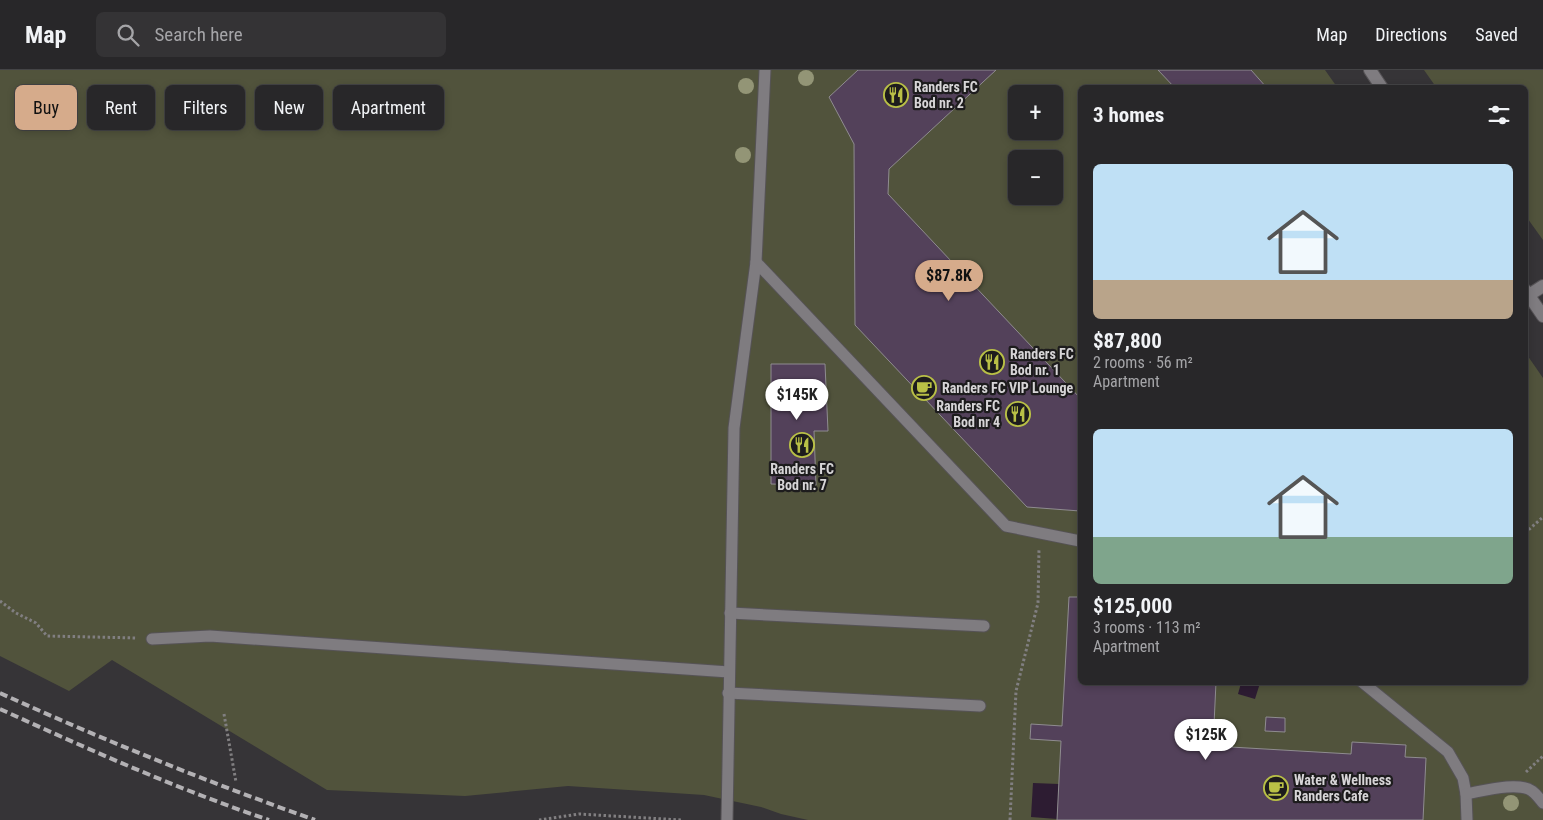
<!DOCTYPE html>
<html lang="en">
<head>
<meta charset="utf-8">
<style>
  :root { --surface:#282729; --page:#343335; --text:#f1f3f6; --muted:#a5a5a8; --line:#444446; --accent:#d6ab8b }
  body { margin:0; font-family:"Roboto Condensed",sans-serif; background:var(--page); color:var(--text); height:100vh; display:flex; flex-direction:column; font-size:19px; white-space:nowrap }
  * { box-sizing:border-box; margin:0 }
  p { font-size:16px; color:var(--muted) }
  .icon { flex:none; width:28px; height:28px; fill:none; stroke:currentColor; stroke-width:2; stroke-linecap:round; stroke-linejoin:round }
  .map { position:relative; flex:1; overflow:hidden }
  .sheet { position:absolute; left:1078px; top:15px; width:450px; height:600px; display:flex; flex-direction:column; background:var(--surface); border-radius:8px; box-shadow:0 2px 8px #0003,0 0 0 1px var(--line) }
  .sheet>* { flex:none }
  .banner { position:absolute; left:15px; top:15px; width:475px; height:45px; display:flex; gap:10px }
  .tools { position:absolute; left:1008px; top:15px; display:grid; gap:10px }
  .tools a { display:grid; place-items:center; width:55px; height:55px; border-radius:8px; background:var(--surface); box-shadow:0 2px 8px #0003,0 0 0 1px var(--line); font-size:25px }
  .price { position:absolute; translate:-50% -42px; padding:0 11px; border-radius:18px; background:#fff; color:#222; font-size:16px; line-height:32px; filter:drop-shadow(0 1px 2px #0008) }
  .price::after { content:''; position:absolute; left:50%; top:30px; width:15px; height:11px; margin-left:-8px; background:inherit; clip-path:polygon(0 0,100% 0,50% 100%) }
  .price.active { background:var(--accent); color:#111 }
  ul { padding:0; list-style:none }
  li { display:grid; align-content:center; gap:10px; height:265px; padding:0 15px }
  li span { display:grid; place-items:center; height:155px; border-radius:8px; color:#555 }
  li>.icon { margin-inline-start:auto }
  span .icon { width:90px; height:90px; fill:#fffc; stroke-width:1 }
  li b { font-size:21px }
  h2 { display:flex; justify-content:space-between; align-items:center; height:60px; padding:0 15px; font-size:21px }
  .tag { padding:0 18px; border-radius:8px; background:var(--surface); box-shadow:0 2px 8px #0003,0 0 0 1px var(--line); font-size:18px; line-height:45px }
  .tag.active { background:var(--accent); color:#111 }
  header { display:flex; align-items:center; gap:30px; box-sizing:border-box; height:70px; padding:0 25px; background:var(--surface); border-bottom:1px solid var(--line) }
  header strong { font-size:24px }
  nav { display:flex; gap:28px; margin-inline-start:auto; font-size:18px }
  .search { width:350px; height:45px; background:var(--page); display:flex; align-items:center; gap:12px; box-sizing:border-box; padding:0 18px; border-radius:8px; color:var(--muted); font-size:19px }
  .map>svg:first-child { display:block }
</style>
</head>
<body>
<header>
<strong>Map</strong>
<div class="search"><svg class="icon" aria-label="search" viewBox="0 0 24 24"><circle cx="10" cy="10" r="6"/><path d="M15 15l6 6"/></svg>Search here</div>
<nav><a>Map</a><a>Directions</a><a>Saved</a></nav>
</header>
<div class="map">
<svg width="1543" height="750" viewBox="0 0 1543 750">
  <rect width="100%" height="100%" fill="#363437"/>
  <g fill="#51533c" fill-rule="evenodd">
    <path d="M0 0H1325L1337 17 1080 18V612H1525V282L1543 308V750H808L781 744 761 737 704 725 568 716 465 726 327 720 112 590 69 621 0 586ZM1016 24H1054V61H1016ZM1016 89H1054V126H1016Z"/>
    <path d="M1424 0H1543V170L1525 145V18L1436 17Z"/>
  </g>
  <g fill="#2d1c32">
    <path d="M1241 613H1260L1255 629 1238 624Z"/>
    <path d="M1033 713 1059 714 1057 749 1031 747Z"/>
  </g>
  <g fill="#53415a" stroke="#8f8c90">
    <path d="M858 0H996L889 99 888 124 1080 328V441L1027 437 855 255 854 74 829 27Z"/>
    <path d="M1158 0H1251L1267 18H1175Z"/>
    <path d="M771 294H825L828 361H814L816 415 771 414Z"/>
    <path d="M1069 527H1080V612H1216L1213 676 1351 684 1352 672 1406 675 1405 687 1426 688 1423 750H1057L1061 671 1030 669 1031 654 1062 656Z"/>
    <path d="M1266 647 1285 648V662L1265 661Z"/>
  </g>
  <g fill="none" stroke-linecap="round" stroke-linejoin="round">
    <defs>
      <g id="service">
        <path d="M756 192 1006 456 1080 471"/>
        <path d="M730 543 984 556"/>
        <path d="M152 569 210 566 729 602"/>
        <path d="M1362 612 1448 682 1463 708 1466 724 1467 750"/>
        <path d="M728 623 980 636"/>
        <path d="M1466 724C1483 721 1518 711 1532 721 1536 724 1540 729 1543 733"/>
        <path d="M727 750 734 358 756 192 765 0"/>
      </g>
      <path id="minor" d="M1529 225 1543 216"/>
      <g id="secondary">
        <path d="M1370 0 1382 18"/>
        <path d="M1525 220 1543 246"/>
      </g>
    </defs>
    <use href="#service" stroke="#565356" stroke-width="13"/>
    <use href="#minor" stroke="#565356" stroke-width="14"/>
    <use href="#secondary" stroke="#565356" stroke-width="14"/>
    <g stroke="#817f81" stroke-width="3" stroke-dasharray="2.5 2.5" stroke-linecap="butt">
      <path d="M1525 463 1543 447"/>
      <path d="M0 531 16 543 36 553 47 566 137 568"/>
      <path d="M224 644 236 712"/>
      <path d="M1526 702 1543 686"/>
      <path d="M539 750 579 744 681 750"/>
      <path d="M1010 750 1016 621 1038 533 1039 478"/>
    </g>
    <use href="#service" stroke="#7f7c80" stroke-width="11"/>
    <use href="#minor" stroke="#7f7c80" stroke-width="12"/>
    <use href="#secondary" stroke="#7f7c80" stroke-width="12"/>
    <g stroke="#b3b1b4" stroke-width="4" stroke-dasharray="8 4" stroke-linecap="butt">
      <path d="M0 623C103 670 208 712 315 750"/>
      <path d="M0 639C88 679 177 719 269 750"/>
    </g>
  </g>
  <g fill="#939576">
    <circle cx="806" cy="8" r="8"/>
    <circle cx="746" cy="16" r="8"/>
    <circle cx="743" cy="85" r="8"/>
    <circle cx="1511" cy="733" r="8"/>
  </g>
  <defs>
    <symbol id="restaurant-ring" viewBox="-11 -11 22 22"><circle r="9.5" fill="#1d1c1d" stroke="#b9c046" stroke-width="1.5"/><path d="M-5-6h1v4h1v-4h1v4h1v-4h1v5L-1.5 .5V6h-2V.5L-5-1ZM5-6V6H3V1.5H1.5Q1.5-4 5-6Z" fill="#b9c046"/></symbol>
    <symbol id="cafe-ring" viewBox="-11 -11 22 22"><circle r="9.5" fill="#1d1c1d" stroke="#b9c046" stroke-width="1.5"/><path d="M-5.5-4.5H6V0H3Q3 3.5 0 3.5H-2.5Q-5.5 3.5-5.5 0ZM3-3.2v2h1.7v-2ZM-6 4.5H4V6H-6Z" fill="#b9c046"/></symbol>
  </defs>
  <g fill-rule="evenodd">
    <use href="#restaurant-ring" x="882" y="11" width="28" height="28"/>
    <use href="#restaurant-ring" x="978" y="278" width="28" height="28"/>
    <use href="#cafe-ring" x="910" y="304" width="28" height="28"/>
    <use href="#restaurant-ring" x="1004" y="330" width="28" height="28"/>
    <use href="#restaurant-ring" x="788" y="361" width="28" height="28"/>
    <use href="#cafe-ring" x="1262" y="704" width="28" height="28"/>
  </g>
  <g text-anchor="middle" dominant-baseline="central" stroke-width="4.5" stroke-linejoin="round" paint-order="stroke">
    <g font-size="14" font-weight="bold" fill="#d7d5d7" stroke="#1d1c1d" text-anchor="start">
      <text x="914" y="17">Randers FC<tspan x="914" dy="16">Bod nr. 2</tspan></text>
      <text x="1010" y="284">Randers FC<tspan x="1010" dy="16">Bod nr. 1</tspan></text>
      <text x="942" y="318">Randers FC VIP Lounge</text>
      <text x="1000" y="336" text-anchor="end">Randers FC<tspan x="1000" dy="16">Bod nr 4</tspan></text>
      <text x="802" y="399" text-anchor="middle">Randers FC<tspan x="802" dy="16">Bod nr. 7</tspan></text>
      <text x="1294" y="710">Water &amp; Wellness<tspan x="1294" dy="16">Randers Cafe</tspan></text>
    </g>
  </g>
</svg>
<div class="tools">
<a>+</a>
<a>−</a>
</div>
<b class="price active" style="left:949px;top:232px">$87.8K</b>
<b class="price" style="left:797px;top:351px">$145K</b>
<b class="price" style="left:1206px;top:691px">$125K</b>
<div class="banner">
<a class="tag active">Buy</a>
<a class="tag">Rent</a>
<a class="tag">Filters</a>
<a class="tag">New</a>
<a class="tag">Apartment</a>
</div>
<section class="sheet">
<h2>3 homes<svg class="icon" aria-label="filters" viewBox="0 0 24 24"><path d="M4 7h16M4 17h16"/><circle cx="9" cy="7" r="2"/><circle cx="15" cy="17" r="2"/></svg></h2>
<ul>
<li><span style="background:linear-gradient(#bfe0f5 75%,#b9a48a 0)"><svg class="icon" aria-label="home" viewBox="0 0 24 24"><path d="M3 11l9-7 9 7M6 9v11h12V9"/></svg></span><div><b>$87,800</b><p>2 rooms · 56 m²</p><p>Apartment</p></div></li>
<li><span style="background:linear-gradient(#bfe0f5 70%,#7fa58c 0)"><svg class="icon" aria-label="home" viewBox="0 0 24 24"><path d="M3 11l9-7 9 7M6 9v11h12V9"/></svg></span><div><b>$125,000</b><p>3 rooms · 113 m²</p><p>Apartment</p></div></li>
</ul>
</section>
</div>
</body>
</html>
